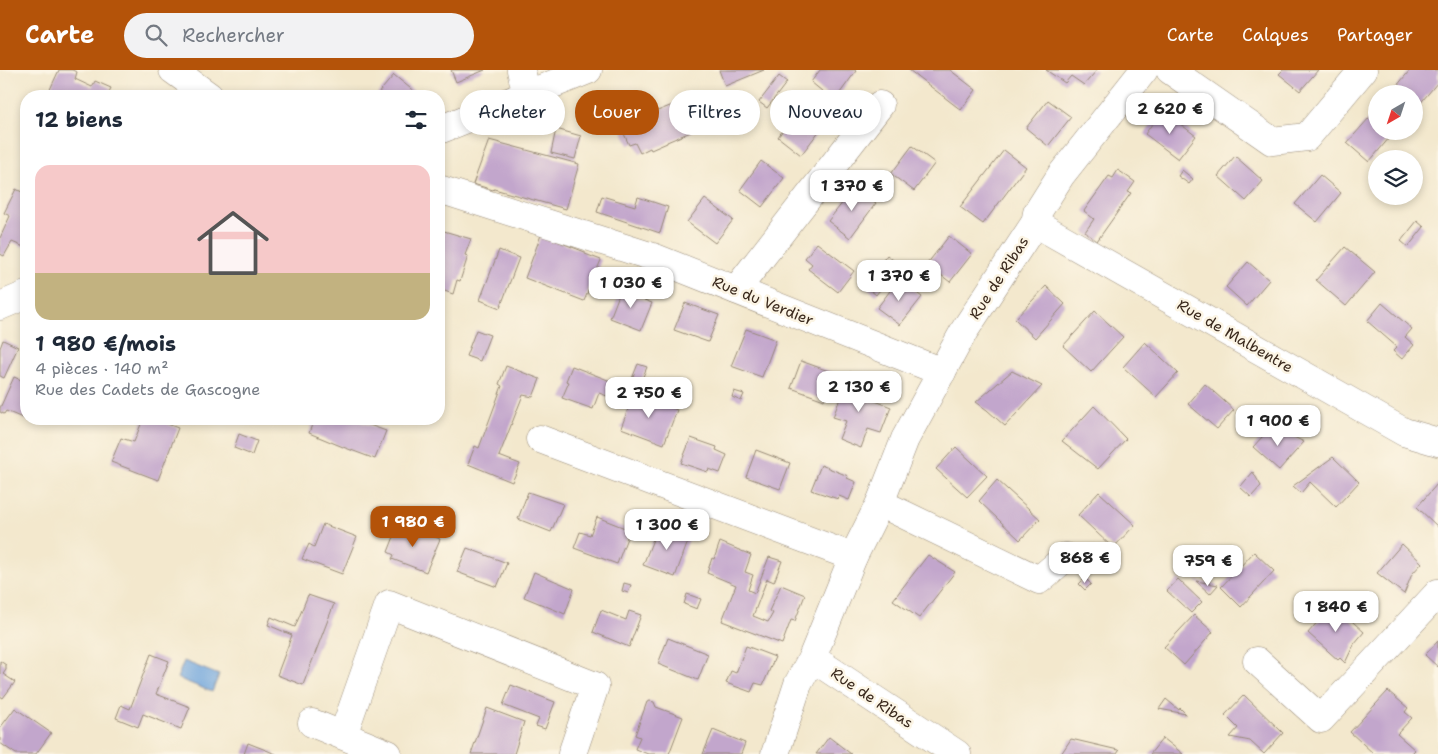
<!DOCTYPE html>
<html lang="fr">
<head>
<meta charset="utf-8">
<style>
  :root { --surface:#fff; --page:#f2f2f3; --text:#1f2937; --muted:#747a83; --line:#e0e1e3; --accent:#b45309 }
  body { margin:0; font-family:"Shantell Sans",sans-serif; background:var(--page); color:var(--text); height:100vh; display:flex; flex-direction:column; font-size:19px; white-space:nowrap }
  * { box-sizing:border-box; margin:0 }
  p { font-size:16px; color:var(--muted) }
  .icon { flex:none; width:28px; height:28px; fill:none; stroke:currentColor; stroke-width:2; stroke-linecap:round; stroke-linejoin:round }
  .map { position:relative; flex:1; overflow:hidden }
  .panel { position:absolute; left:20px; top:20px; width:425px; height:335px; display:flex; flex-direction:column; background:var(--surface); border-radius:20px; box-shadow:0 2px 8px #0003 }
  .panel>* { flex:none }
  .hud { position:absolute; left:460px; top:20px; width:475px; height:45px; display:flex; gap:10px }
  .needle { width:32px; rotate:219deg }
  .controls { position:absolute; left:1368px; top:15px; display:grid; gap:10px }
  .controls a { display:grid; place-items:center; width:55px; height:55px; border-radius:50%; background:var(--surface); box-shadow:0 2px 8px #0003; font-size:25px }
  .price { position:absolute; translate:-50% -42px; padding:0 11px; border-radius:10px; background:#fff; color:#222; font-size:16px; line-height:32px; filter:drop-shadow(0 1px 2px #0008) }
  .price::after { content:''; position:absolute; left:50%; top:30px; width:15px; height:11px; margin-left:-8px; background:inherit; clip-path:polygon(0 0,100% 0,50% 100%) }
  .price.active { background:var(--accent); color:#fff }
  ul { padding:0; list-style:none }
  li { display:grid; align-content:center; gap:10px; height:265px; padding:0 15px }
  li+li { border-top:1px solid var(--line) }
  li span { display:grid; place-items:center; height:155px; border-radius:15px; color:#555 }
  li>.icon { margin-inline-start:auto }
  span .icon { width:90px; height:90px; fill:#fffc; stroke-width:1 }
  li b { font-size:21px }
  h2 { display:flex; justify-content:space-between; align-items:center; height:60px; padding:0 15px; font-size:21px }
  .chip { padding:0 18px; border-radius:22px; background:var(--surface); box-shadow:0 2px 8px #0003; font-size:18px; line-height:45px }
  .chip.active { background:var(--accent); color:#fff }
  header { display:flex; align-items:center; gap:30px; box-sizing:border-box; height:70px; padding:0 25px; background:var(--accent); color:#fff }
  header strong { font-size:24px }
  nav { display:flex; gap:28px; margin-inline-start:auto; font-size:18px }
  .search { width:350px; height:45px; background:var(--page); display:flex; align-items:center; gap:12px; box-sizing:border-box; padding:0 18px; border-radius:28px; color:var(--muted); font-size:19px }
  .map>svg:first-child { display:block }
</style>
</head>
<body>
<header>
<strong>Carte</strong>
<div class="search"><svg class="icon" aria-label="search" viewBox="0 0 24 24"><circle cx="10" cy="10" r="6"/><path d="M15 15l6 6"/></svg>Rechercher</div>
<nav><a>Carte</a><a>Calques</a><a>Partager</a></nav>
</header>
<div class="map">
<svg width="1438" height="684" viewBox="0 0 1438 684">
  <rect width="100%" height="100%" fill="#fcf5e5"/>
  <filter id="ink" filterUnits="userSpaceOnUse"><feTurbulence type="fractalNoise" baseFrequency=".02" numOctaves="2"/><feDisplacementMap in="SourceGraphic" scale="10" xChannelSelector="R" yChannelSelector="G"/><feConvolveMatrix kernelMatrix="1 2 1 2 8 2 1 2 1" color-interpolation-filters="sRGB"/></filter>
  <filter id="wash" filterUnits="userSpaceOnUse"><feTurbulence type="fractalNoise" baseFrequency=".0096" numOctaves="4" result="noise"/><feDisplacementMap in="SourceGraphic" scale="20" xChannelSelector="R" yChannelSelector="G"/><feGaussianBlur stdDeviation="1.12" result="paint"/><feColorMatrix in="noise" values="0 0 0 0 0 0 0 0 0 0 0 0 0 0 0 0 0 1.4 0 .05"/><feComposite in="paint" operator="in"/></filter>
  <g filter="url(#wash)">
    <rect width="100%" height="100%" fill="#f3e8cd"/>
    <path fill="#70a5dd" stroke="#56687e" d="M184 591 219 605 212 622 177 608Z"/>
    <g id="blocks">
      <g fill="#c2a6cc">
        <path d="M59 0H72L77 2 75 9 92 17 95 11 111 18 107 26H47Z"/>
        <path d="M451 0H485L456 12Z"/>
        <path d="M719 0H764L725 16Z"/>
        <path d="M820 0H855L856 1 834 31 811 12Z"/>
        <path d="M909 0H950L976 20 961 40Z"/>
        <path d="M1046 0H1097L1084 15 1071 6 1065 13Z"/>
        <path d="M1283 0H1318L1300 21 1279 4Z"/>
        <path d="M1410 0H1438V12L1418 36 1414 32V24H1404L1396 17Z"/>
        <path d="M394 5 400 10 420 26H376Z"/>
        <path d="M779 6 787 12 767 38 759 32Z"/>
        <path d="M1048 30 1071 47 1048 76 1026 58Z"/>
        <path d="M680 32 693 61 667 72V73L651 80 650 78 640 83 635 73 629 75 621 57 639 50 640 48Z"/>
        <path d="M799 38 823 56 801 85 778 67Z"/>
        <path d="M1162 40 1196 66 1178 89 1145 64Z"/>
        <path d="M1376 40V61H1395L1369 92 1347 73Z"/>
        <path d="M556 59 581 66 575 89 551 83Z"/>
        <path d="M489 70 579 94 566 139 494 119 493 120 473 114Z"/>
        <path d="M912 76 935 93 914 121 891 104Z"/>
        <path d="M1004 80 1026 97 983 154 960 137Z"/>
        <path d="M1235 86 1263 111 1246 131 1218 106Z"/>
        <path d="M761 91 784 108 762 137 740 120Z"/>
        <path d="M1118 100 1135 112 1128 122 1131 123 1097 171 1085 162 1094 149 1084 141 1109 106 1113 108Z"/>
        <path d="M1182 100 1193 109 1189 114 1178 106Z"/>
        <path d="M1320 105 1341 123 1317 152 1295 134Z"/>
        <path d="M855 117 876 133 850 168 828 151Z"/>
        <path d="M16 119 26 124V174L24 177 12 172 4 186 0 184V168L10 146 4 143Z"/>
        <path d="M602 126 635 136 638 127 668 137 660 163 597 142Z"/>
        <path d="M705 129 733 150 715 173 687 152Z"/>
        <path d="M1417 151 1424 157 1408 177 1401 171Z"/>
        <path d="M444 161 471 169 465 185 468 186 460 211 457 210 453 224 439 219V187L441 179 439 178V175Z"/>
        <path d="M541 165 585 182V184L601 190 584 231 525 208Z"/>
        <path d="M949 166 972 184 950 212 927 194Z"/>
        <path d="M817 173 854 201 838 222 808 199 812 194 805 188Z"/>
        <path d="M1345 177 1375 202 1346 236 1316 210Z"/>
        <path d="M499 180 519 188 500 238 480 230Z"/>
        <path d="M887 185 899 195 876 225 864 215Z"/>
        <path d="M1248 192 1269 210 1247 236 1226 217Z"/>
        <path d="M899 209 922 227 900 255 877 238Z"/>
        <path d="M1046 216 1065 234 1035 268 1015 249Z"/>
        <path d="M622 217 636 222 634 226 652 233 641 260 610 248Z"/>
        <path d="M685 233 719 245 708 272 674 260Z"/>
        <path d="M1382 233 1412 259 1405 267 1414 275 1402 289 1393 281 1397 277 1367 251Z"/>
        <path d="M1095 241 1123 267 1091 302 1063 276Z"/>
        <path d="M746 259 776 270 762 307 731 296Z"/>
        <path d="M476 260 490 265 480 291 466 286Z"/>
        <path d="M3 270 18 277 4 308 0 306V278Z"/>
        <path d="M1145 272 1178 303 1156 327 1123 297Z"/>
        <path d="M801 291 834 303 824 330 791 318Z"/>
        <path d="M638 294 647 297 640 314 631 311Z"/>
        <path d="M506 296 540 309 533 327 523 325 499 386 520 394 512 412 468 394 475 376 479 378 502 316 499 314Z"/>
        <path d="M572 296 613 312 607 326 599 323 593 339 562 328 569 312 566 311Z"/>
        <path d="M1012 301 1042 316 1005 356 987 340 976 332Z"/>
        <path d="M850 302 863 307 857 324 891 337 881 363 868 359 861 378 839 369 846 351 833 347Z"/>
        <path d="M14 307 26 312V349H33L32 352 6 341 4 344 0 342V338Z"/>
        <path d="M1205 314 1234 340 1217 359 1188 334Z"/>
        <path d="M734 321 744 324 741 331 732 327Z"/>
        <path d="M634 323 677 340 664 374 621 358Z"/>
        <path d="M1094 336 1126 369 1098 399 1062 371Z"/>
        <path d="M143 349H154L178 358 158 410 111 392 121 368 134 372Z"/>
        <path d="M314 349H353L386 361 375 389 343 377 309 363Z"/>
        <path d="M1272 356 1304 372 1279 400 1253 377Z"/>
        <path d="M239 364 257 371 252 385 234 378Z"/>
        <path d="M691 368 717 377 716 380 727 385 720 403 709 399 708 402 681 393Z"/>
        <path d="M956 377 987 406 967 427 936 399Z"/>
        <path d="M756 380 790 393 780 419 746 407Z"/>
        <path d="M1333 387 1359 412 1336 437 1310 412 1301 423 1293 416Z"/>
        <path d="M821 395 848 406 847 408 856 412 849 430 839 426 838 429 811 420Z"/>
        <path d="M1253 402 1261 416 1251 427 1240 417Z"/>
        <path d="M997 410 1040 449 1020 470 979 431Z"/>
        <path d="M1438 413V457L1417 437Z"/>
        <path d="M528 422 563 434 551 462 518 449Z"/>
        <path d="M1099 422 1135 455 1113 478 1078 445Z"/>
        <path d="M597 447 630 460 617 494 574 478 580 462 590 465Z"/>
        <path d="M323 454 357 467 342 504 302 489 309 474 314 477Z"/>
        <path d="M399 454 440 469 426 502 392 489 394 485 388 482Z"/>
        <path d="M659 454 690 466 675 507 643 495Z"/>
        <path d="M720 472 751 485 745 502 753 505 748 520 755 523 769 487 782 491 774 512 767 509 753 546 768 552 773 543 769 541 781 515 805 525 795 551 791 550 782 574 722 551 736 515 707 503 712 488 714 489Z"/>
        <path d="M1402 474 1422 493 1412 504 1404 524 1377 503Z"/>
        <path d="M467 478 507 493 497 517 457 502Z"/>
        <path d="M1254 482 1274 501 1241 537 1221 517Z"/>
        <path d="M928 485 955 502 919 548 893 530Z"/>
        <path d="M534 502 574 519 565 544 524 527Z"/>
        <path d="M1085 508 1091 514 1085 520 1079 514Z"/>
        <path d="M1178 509 1202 532 1191 543 1167 521Z"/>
        <path d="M1196 511 1218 515 1210 524Z"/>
        <path d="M624 513 631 515 628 523 622 521Z"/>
        <path d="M687 524 701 529 697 539 684 534Z"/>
        <path d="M308 525 334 534 303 615 277 605 292 565 268 555 271 547 295 557Z"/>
        <path d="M1333 534 1364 562 1354 574 1345 593 1340 588 1338 590 1308 563Z"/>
        <path d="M601 540 626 550 629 541 641 545 629 577 593 562Z"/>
        <path d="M1194 545 1213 562 1184 595 1164 577Z"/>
        <path d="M668 568 708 584 698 610 658 594Z"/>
        <path d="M1438 571V597L1425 585Z"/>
        <path d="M746 576 775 587 763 615 755 613 751 622 726 613 731 601 736 603Z"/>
        <path d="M151 584 169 591 156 624 190 637 181 659 143 644 138 657 116 648 121 635 130 639Z"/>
        <path d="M0 591 6 595V600L3 604 15 612 3 628 0 626Z"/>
        <path d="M511 615 555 632 545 659 536 656 539 649 503 635Z"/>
        <path d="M1388 621 1408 638 1405 642 1412 648 1397 664 1415 680 1411 684H1374L1350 662Z"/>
        <path d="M1244 625 1283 663 1264 684 1250 671 1230 667 1238 658 1225 645Z"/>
        <path d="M1166 629 1179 640 1180 638 1186 644 1159 639Z"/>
        <path d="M650 631 654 632 656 637 683 647 669 684H648L635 679 640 667 635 665 647 632Z"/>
        <path d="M15 638 51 663 36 684H16L0 673V658Z"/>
        <path d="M487 638 524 652 514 684H471Z"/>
        <path d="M713 660 745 673 741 684H703Z"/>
        <path d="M829 667 851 684H816Z"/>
        <path d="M1163 668 1183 684H1150Z"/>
        <path d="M1071 669 1118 680 1119 681 1117 684H1061Z"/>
        <path d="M248 673 276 684H244Z"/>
      </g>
    </g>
  </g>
  <g filter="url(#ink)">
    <use href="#blocks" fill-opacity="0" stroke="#978976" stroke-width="1"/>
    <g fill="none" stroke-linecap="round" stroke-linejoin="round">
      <defs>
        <g id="minor">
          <path d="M173 0 209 26"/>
          <path d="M521 0 524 13 528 24"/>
          <path d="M1170 0 1272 71 1307 67 1363 0"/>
          <path d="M439 119 653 187 942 302"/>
          <path d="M1035 153 1404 362 1438 372"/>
          <path d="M736 220 880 35"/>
          <path d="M540 369 853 487"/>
          <path d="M880 433 1039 510 1066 487"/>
          <path d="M812 588 957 684"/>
          <path d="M1257 591 1321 649 1438 523"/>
          <path d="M312 653 388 684"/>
          <path d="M343 665 389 534 595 616 572 684"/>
          <path d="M775 684 798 614 812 588 853 487 880 433 905 369 964 261 1035 153 1037 143 1061 105 1144 0"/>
        </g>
        <g id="major">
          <path d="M439 60 588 0"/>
          <path d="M0 236 26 225"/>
        </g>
      </defs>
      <use href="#minor" stroke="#978976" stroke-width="29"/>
      <use href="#major" stroke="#978976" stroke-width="29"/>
      <use href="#minor" stroke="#fff" stroke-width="28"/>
      <use href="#major" stroke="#fff" stroke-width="28"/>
    </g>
  </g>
  <g text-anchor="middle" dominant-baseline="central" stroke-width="5" stroke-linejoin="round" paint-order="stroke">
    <g font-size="15" fill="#3b2a1e" stroke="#fcf5e5">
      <text transform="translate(999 208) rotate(-57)">Rue de Ribas</text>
      <text transform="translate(763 231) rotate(22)">Rue du Verdier</text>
      <text transform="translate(1235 266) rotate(30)">Rue de Malbentre</text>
      <text transform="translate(872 628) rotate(34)">Rue de Ribas</text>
    </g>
  </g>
</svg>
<div class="controls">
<a><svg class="needle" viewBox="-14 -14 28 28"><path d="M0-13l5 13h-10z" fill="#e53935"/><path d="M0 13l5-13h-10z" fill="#747a83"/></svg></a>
<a><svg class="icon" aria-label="layers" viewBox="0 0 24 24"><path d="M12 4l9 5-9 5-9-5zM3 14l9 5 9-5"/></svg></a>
</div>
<b class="price" style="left:1170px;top:65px">2 620 €</b>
<b class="price" style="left:852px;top:142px">1 370 €</b>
<b class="price" style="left:899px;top:232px">1 370 €</b>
<b class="price" style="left:631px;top:239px">1 030 €</b>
<b class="price" style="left:859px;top:343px">2 130 €</b>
<b class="price" style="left:649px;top:349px">2 750 €</b>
<b class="price" style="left:1278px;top:377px">1 900 €</b>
<b class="price active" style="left:413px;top:478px">1 980 €</b>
<b class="price" style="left:667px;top:481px">1 300 €</b>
<b class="price" style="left:1085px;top:514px">868 €</b>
<b class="price" style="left:1208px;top:517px">759 €</b>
<b class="price" style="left:1336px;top:563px">1 840 €</b>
<div class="hud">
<a class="chip">Acheter</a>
<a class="chip active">Louer</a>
<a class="chip">Filtres</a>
<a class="chip">Nouveau</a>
</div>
<section class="panel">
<h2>12 biens<svg class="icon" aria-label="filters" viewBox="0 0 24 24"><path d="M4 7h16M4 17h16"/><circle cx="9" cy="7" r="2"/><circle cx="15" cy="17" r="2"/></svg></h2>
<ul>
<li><span style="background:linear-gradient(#f6c9c9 70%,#c2b280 0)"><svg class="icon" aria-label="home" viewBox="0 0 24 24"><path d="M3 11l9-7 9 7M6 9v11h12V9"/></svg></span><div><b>1 980 €/mois</b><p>4 pièces · 140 m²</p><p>Rue des Cadets de Gascogne</p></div></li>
</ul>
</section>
</div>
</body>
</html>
